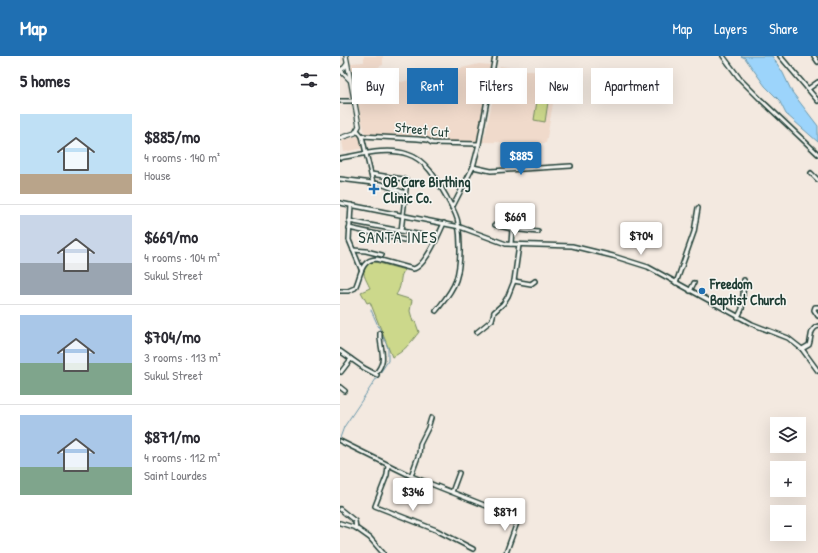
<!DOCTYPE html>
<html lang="en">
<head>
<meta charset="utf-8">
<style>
  :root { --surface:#fff; --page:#f7f7f7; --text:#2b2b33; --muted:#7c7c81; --line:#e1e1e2; --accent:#1f6fb2 }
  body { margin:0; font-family:"Patrick Hand",sans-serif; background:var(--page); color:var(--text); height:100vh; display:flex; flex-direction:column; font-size:15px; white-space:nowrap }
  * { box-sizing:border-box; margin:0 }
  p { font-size:13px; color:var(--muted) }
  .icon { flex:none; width:22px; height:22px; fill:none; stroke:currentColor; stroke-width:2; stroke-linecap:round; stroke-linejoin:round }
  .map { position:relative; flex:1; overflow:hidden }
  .details { display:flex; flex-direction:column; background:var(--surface); width:340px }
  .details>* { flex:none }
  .banner { position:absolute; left:12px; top:12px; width:380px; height:36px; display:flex; gap:8px }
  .controls { position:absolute; left:430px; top:361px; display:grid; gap:8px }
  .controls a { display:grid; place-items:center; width:36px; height:36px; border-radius:0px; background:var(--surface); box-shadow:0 4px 16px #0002; font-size:20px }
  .price { position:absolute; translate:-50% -34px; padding:0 9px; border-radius:4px; background:#fff; color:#222; font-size:13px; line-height:26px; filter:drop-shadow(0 1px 2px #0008) }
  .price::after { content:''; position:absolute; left:50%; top:24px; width:12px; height:9px; margin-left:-6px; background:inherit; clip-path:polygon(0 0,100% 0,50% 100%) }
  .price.current { background:var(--accent); color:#fff }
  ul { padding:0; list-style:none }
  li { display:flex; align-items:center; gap:12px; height:100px; padding:0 20px }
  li+li { border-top:1px solid var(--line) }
  li span { display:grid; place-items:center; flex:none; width:112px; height:80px; border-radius:0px; color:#555 }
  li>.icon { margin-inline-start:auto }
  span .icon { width:48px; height:48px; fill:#fffc; stroke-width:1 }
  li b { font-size:17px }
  h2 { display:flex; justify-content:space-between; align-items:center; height:48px; padding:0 20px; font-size:17px }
  .chip { padding:0 14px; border-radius:0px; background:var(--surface); box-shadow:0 4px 16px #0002; font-size:14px; line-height:36px }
  .chip.current { background:var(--accent); color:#fff }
  header { display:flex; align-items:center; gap:24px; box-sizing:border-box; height:56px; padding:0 20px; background:var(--accent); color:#fff }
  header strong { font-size:19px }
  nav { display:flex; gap:22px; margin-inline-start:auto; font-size:14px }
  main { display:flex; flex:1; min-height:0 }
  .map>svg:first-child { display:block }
</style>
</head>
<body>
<header>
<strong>Map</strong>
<nav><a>Map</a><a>Layers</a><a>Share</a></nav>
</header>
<main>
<section class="details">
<h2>5 homes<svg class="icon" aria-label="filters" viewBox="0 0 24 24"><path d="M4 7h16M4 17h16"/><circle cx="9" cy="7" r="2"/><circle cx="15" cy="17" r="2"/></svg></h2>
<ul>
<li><span style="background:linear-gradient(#bfe0f5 75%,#b9a48a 0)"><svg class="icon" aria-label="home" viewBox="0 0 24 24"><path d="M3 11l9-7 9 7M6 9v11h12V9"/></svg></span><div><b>$885/mo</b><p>4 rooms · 140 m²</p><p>House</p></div></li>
<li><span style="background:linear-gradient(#c9d6e8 60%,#9aa5b1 0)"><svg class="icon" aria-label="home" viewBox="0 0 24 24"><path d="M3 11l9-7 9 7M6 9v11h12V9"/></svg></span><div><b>$669/mo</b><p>4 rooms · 104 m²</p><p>Sukul Street</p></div></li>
<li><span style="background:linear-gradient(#a9c7e8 60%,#7fa58c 0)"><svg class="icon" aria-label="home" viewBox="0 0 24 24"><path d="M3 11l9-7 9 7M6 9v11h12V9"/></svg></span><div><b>$704/mo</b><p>3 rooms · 113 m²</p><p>Sukul Street</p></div></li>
<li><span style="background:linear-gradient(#a9c7e8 65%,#7fa58c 0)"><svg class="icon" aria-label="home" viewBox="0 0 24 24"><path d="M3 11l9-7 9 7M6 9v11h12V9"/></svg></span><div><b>$871/mo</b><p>4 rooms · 112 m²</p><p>Saint Lourdes</p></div></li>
</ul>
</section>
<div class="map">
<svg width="478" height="497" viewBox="0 0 478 497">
  <rect width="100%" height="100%" fill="#f3e9e0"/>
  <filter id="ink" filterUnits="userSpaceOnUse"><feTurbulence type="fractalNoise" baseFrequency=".025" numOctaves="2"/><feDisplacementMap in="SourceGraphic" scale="8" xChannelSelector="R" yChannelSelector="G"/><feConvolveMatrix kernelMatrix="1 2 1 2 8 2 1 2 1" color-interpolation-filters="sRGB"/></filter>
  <g filter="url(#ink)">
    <g fill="#f0dacb">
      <path d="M24 0H43V9L38 11 32 16 13 19 11 7 24 6Z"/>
      <path d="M139 8 151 9 137 87 95 86 90 85V82L25 78 18 48 49 41 44 30Z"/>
      <path d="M160 10 218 19 206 87 141 86 145 79Z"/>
      <path d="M20 79 24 92 4 96 2 85 10 82 11 84V82Z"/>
    </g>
    <g fill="#ccd88b" stroke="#768a60">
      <path d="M197 45 208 46 205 66 194 64Z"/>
      <path d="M35 206 65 214C59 220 62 226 59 233 58 236 57 237 56 239L72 244 70 255 73 266 75 265 79 276C72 285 63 297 52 301L30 246 27 247 21 236 30 232C26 223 20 216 27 207Z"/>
    </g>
    <path fill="#9cd4fb" stroke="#6a98ab" d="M401 0H432L443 17 452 36 478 70V86L446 58 439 44 425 30 405 2Z"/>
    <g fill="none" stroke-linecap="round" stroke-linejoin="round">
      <g stroke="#6a98ab" stroke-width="1">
        <path d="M472 0 478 9"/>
        <path d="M0 382 4 371 48 305V292L31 254"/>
        <path d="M0 469 11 472"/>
        <path d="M27 482 40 497"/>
      </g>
      <defs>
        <g id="minor">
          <path d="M383 0 400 23 420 43 478 98"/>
          <path d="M440 0 478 45"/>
          <path d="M474 0 478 6"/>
          <path d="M468 33 478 26"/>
          <path d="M0 45H14"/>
          <path d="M17 74 22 80 33 127"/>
          <path d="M22 80 78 83 87 84 92 87 139 88"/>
          <path d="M0 102C19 99 48 91 67 98 87 104 97 124 107 142 111 150 117 158 118 167 121 184 121 208 116 224 112 236 103 246 96 255"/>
          <path d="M133 111 151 115 231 110"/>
          <path d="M471 117 478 124"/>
          <path d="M31 118 63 123 67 125 61 175"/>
          <path d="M0 123 41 128 65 137"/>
          <path d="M0 147 120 171 166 188 232 190 273 200 308 211 412 268 448 282 462 293 478 315"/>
          <path d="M11 149 9 184 21 213"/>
          <path d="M112 152 133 111 139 88 155 0"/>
          <path d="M9 165 82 179"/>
          <path d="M155 169 172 173 198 176"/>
          <path d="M9 172 64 184"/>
          <path d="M171 188 172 173"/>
          <path d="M13 194 26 195 42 199"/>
          <path d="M174 225 191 228 195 225"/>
          <path d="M336 227 354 176 358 152"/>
          <path d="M0 235H8L15 232C21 221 20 203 37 203L73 213C85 211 99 178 104 167"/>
          <path d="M350 235 354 227"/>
          <path d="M478 251H475L474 254 478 260"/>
          <path d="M398 261 402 253 404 224"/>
          <path d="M137 276 152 264 154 256 163 248 168 240 174 225 179 189"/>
          <path d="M462 293 469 289C472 281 469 274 478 270"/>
          <path d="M0 295 24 312 37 319"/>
          <path d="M1 316 11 303"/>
          <path d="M35 318C49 303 39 293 40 277"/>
          <path d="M0 331 5 335"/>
          <path d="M0 385 71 420 144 449 179 461 166 497"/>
          <path d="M48 409 47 419 35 450 96 474 133 493"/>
          <path d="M71 420 79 398 80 388 88 372 91 362"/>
          <path d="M112 436 119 417"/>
          <path d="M0 453 15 465 16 472 0 467"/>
          <path d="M16 472 30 482 43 497"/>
        </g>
        <g id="major">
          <path d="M7 8 4 12 0 14 10 24"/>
          <path d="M0 82 15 77 19 70 6 0"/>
        </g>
      </defs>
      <use href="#minor" stroke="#1f3d34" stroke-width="6"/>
      <use href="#major" stroke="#1f3d34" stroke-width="6"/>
      <use href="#minor" stroke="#f6f6f2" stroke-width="3"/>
      <use href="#major" stroke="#f6f6f2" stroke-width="3.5"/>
    </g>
  </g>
  <g fill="#1f6fb2" stroke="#f6f6f2" stroke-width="1.5">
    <path d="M32 127h4v4h4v4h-4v4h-4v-4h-4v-4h4z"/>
    <circle cx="362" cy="235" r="4"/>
  </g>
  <g text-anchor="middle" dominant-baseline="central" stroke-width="3" stroke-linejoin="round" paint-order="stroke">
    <g font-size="14" fill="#1f3d34" stroke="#f6f6f2">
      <text transform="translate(82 73) rotate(6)">Street Cut</text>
    </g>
    <g font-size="14" font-weight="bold" fill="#1f3d34" stroke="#f6f6f2" text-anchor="start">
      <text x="43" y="125">OB Care Birthing<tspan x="43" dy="16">Clinic Co.</tspan></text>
      <text x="370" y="227">Freedom<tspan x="370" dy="16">Baptist Church</tspan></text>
    </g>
    <g font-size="16" letter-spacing="1" fill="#1f3d34" stroke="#f6f6f2">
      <text x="58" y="181">SANTA INES</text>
    </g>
  </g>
</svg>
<div class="controls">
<a><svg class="icon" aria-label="layers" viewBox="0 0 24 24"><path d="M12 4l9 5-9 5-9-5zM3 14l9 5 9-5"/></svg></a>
<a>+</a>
<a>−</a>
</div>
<b class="price current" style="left:181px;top:120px">$885</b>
<b class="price" style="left:175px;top:181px">$669</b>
<b class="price" style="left:301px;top:200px">$704</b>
<b class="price" style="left:73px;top:456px">$346</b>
<b class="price" style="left:165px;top:476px">$871</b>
<div class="banner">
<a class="chip">Buy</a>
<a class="chip current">Rent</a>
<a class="chip">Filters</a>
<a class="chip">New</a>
<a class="chip">Apartment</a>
</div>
</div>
</main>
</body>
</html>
